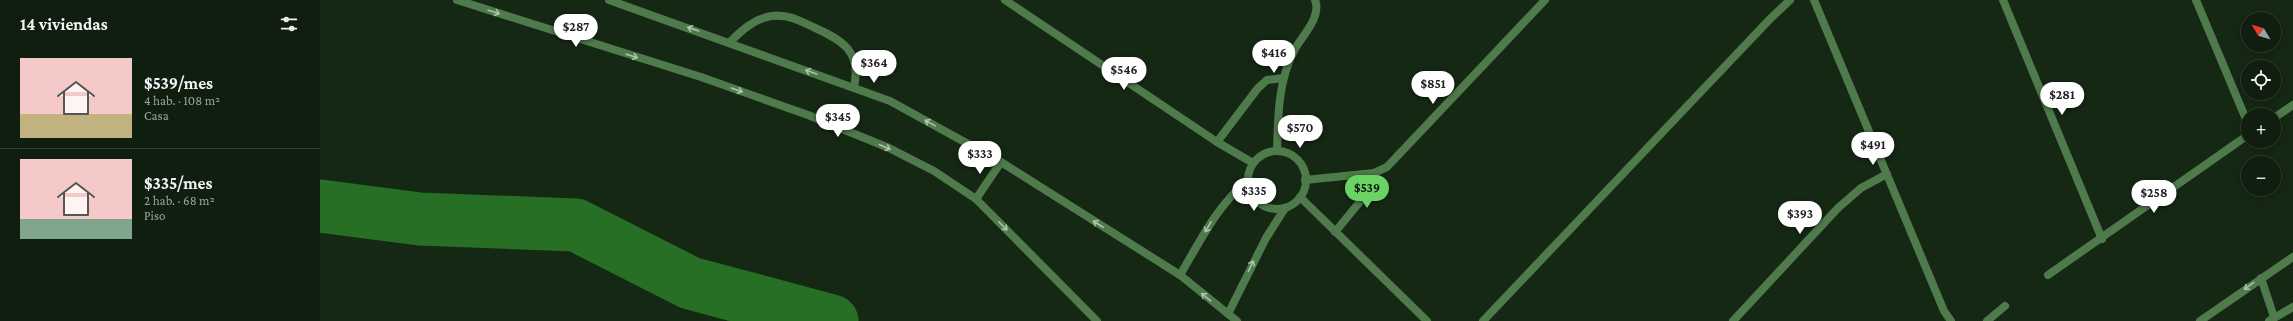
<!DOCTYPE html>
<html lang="es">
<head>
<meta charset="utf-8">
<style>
  :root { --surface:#101e0f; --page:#192718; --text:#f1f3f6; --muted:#9ca29e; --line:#303c2f; --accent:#69d464 }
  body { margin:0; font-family:"Crimson Pro",serif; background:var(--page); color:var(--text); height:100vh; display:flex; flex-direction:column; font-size:15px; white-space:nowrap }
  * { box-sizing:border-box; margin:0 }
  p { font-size:13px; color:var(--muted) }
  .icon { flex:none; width:22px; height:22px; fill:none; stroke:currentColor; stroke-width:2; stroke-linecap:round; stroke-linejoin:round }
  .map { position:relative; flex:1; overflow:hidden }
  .side { display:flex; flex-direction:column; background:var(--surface); width:320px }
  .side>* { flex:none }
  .needle { width:26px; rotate:308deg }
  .controls { position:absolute; left:1921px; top:12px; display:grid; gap:8px }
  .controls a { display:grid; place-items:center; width:40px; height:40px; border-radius:50%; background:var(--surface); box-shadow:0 2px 10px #0003,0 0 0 1px var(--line); font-size:20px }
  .price { position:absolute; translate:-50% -34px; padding:0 9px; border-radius:14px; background:#fff; color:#222; font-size:13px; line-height:26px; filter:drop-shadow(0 1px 2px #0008) }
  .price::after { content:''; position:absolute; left:50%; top:24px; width:12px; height:9px; margin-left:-6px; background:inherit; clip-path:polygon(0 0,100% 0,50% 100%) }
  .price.on { background:var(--accent); color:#111 }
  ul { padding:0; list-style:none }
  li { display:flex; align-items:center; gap:12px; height:100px; padding:0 20px }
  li+li { border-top:1px solid var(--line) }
  li span { display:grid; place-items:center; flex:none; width:112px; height:80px; border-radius:0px; color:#555 }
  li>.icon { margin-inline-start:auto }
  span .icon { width:48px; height:48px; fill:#fffc; stroke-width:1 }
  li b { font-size:17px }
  h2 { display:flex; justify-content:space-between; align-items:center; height:48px; padding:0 20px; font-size:17px }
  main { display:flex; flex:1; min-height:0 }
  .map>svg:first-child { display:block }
</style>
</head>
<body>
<main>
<section class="side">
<h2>14 viviendas<svg class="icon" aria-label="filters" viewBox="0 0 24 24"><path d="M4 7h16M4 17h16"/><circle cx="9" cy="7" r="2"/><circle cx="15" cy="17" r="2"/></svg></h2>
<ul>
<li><span style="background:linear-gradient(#f6c9c9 70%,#c2b280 0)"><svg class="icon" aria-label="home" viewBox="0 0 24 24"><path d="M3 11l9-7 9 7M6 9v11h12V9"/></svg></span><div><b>$539/mes</b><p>4 hab. · 108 m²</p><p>Casa</p></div></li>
<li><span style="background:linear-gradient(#f6c9c9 75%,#7fa58c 0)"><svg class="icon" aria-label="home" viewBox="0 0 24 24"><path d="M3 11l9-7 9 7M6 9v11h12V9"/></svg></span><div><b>$335/mes</b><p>2 hab. · 68 m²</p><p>Piso</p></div></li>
</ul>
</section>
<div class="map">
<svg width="1973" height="321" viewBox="0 0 1973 321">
  <rect width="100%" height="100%" fill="#152814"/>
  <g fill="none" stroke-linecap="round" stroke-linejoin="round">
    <path stroke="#276f25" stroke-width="53" d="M0 206 100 219 256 225 370 283 512 321"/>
    <path stroke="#4f7a4c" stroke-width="8" d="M410 42C422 30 434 19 451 16 467 14 479 20 493 27 522 40 542 51 534 87"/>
    <g stroke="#4f7a4c" stroke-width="8">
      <path d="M685 0 897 142 933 163"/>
      <path d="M1494 0 1624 311 1631 321"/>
      <path d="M1683 0 1782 239"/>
      <path d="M1876 0 1928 124"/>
      <path d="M1954 118 1973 105"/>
      <path d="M897 142 938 88 947 80 963 78"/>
      <path d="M957 151C958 117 958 80 975 49 982 36 1002 17 995 0"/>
      <circle cx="957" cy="180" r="29"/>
      <path d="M985 180 1054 173 1067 167 1225 0"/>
      <path d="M980 197 1107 321"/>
      <path d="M1015 232 1048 192 1054 173"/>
      <path d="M860 275C881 240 896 207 928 180"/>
      <path d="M1728 275 1928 135"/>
      <path d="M908 314 946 238 965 208"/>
      <path d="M1163 321 1449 20 1470 0"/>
      <path d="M1413 321 1518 208 1541 188 1567 174"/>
      <path d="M1667 321 1685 306"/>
    </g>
    <g stroke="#4f7a4c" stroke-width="8">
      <path d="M137 0 381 77 488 115 569 148 614 171 656 199 777 321"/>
      <path d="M289 0 570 101 681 162 860 275 917 321"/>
      <path d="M656 199 681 162"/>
      <path d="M1941 278 1954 317"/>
      <path d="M1880 321 1973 257"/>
      <path d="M1949 321 1973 307"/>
    </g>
  </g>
  <defs><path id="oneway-shaft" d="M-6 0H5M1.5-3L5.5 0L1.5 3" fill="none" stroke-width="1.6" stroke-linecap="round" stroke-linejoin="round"/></defs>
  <g stroke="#acc4aa">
    <use href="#oneway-shaft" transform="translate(174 12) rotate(18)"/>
    <use href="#oneway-shaft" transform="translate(373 29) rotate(-161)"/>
    <use href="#oneway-shaft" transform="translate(312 56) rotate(18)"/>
    <use href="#oneway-shaft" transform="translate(491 72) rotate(-160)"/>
    <use href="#oneway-shaft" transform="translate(417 90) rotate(19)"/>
    <use href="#oneway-shaft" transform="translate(610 123) rotate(-151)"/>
    <use href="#oneway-shaft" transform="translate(565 147) rotate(23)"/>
    <use href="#oneway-shaft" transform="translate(778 224) rotate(-147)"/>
    <use href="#oneway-shaft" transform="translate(683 226) rotate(45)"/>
    <use href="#oneway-shaft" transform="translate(888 227) rotate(120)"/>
    <use href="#oneway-shaft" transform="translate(931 266) rotate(-64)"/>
    <use href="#oneway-shaft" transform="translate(1929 286) rotate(144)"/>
    <use href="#oneway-shaft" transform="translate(886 297) rotate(-141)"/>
  </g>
</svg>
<div class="controls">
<a><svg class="needle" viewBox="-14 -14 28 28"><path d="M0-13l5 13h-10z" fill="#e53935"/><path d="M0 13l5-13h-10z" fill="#9ca29e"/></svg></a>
<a><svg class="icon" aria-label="locate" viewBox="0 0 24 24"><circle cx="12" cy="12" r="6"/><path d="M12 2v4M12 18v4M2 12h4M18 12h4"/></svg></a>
<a>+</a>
<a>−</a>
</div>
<b class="price" style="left:256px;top:48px">$287</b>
<b class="price" style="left:954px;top:74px">$416</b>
<b class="price" style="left:554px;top:84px">$364</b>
<b class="price" style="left:804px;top:91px">$546</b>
<b class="price" style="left:1113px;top:105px">$851</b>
<b class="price" style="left:1742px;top:116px">$281</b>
<b class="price" style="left:518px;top:138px">$345</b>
<b class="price" style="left:980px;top:149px">$570</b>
<b class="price" style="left:1553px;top:166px">$491</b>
<b class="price" style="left:660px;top:175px">$333</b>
<b class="price on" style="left:1047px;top:209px">$539</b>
<b class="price" style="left:934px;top:212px">$335</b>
<b class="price" style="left:1834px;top:214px">$258</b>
<b class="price" style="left:1480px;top:235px">$393</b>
</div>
</main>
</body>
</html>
